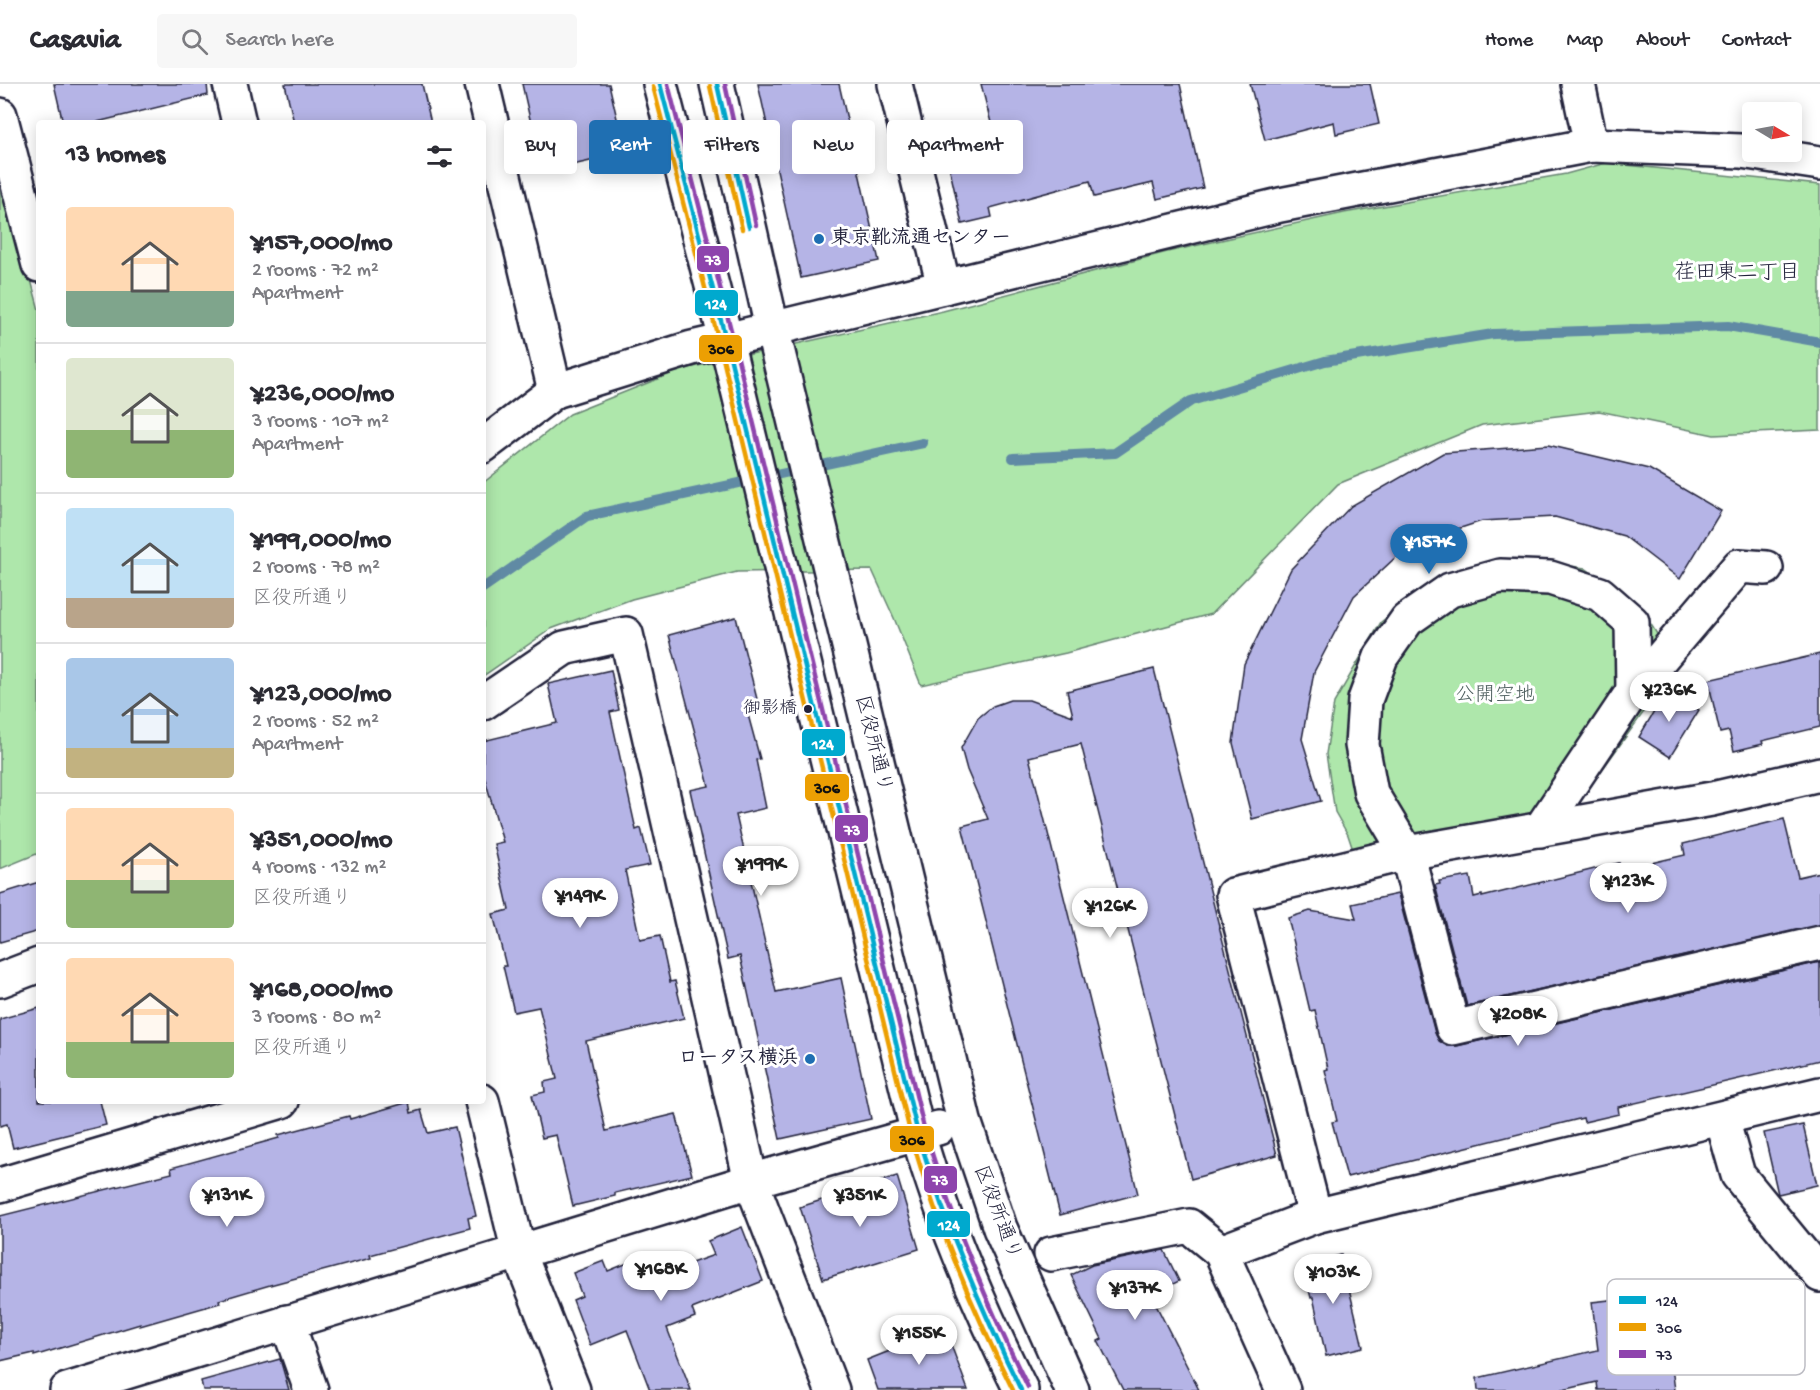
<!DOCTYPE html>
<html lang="en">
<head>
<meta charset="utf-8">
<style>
  :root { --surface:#fff; --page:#f7f7f7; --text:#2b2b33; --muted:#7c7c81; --line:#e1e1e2; --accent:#1f6fb2 }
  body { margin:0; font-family:"Gochi Hand","Klee One",sans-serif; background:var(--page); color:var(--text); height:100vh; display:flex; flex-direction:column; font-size:22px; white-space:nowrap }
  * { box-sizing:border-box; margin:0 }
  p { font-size:20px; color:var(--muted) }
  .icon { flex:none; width:33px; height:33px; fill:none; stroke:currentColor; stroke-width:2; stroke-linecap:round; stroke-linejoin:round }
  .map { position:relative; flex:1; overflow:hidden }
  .sheet { position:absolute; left:36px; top:36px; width:450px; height:984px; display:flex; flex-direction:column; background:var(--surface); border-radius:6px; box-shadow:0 3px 15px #0003 }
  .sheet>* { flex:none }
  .guide { position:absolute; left:504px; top:36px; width:570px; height:54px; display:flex; gap:12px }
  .needle { width:39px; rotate:100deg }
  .buttons { position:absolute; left:1742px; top:18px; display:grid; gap:12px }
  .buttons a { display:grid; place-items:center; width:60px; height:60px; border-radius:6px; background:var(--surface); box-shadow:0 3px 15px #0003; font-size:30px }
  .price { position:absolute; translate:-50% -51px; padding:0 14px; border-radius:21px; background:#fff; color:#222; font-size:20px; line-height:39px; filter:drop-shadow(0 2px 3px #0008) }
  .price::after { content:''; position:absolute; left:50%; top:36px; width:18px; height:14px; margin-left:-9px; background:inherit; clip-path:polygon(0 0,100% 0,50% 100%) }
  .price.on { background:var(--accent); color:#fff }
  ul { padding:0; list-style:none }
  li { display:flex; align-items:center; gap:18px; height:150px; padding:0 30px }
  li+li { border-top:2px solid var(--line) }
  li span { display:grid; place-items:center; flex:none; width:168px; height:120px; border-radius:6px; color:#555 }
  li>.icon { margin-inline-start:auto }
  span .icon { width:72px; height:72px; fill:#fffc; stroke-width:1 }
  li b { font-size:26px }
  h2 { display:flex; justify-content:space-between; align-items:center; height:72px; padding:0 30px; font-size:26px }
  .pill { padding:0 21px; border-radius:6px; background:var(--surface); box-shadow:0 3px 15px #0003; font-size:21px; line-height:54px }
  .pill.on { background:var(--accent); color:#fff }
  header { display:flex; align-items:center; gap:36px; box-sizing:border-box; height:84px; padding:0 30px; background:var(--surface); border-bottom:2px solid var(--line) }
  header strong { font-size:28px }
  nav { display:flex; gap:33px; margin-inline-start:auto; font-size:21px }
  .search { width:420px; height:54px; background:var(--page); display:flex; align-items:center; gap:15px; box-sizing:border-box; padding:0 21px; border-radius:6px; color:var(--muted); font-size:22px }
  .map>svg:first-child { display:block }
</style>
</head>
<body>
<header>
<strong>Casavia</strong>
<div class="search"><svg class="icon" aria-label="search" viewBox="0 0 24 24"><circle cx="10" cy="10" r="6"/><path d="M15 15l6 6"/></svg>Search here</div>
<nav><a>Home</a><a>Map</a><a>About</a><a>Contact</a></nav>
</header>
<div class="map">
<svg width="1820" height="1306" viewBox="0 0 1820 1306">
  <rect width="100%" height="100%" fill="#fff"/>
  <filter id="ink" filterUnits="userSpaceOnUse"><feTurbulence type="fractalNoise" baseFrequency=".0167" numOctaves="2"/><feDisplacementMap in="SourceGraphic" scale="12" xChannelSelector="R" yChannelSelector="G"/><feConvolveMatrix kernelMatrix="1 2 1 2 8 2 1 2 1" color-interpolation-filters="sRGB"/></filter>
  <g filter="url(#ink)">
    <g fill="#aee7ab" stroke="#688473" stroke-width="1.5">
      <path d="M0 79 39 226V769L0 785Z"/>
      <path d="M1606 79 1820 101V346L1714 351 1599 327 1482 341 1338 400 1211 530 1066 569 921 601 894 534 872 486 737 488 632 515 551 545 483 592V399L570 330 680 286 943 227 1167 168 1344 129 1566 90Z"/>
      <path d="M1534 477 1585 484 1642 526 1677 582 1573 726 1355 772 1348 751 1335 728 1326 670 1334 619 1381 538 1429 500 1479 480Z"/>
    </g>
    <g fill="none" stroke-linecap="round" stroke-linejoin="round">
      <g stroke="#608aa4" stroke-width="10">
        <path d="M1013 374 1115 369 1191 317 1325 277 1493 250 1728 242 1820 258"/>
        <path d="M483 504 587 432 923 359"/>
      </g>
    </g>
    <g fill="#b5b4e6" stroke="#22223b" stroke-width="1.5">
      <path d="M54 0H207L208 11 93 39H63Z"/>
      <path d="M285 0H422L431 39H294Z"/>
      <path d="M522 0H609L625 69 542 88Z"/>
      <path d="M758 0H839L879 177 801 194Z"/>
      <path d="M981 0H1180L1203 104 1157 115 1153 99 1094 113 1090 97 990 124 992 133 962 140 947 73 997 62Z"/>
      <path d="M1250 0H1370L1379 40 1336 50 1334 38 1265 56Z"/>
      <path d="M1548 361 1649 385 1721 427 1680 495 1624 452 1555 433 1482 437 1409 461 1354 512 1314 588 1302 655 1321 717 1252 735 1233 659 1244 580 1291 485 1351 422 1443 369Z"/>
      <path d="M736 533 758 619 747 627 760 675 756 676 766 724 736 731 776 908 841 894 871 1035 780 1055 740 872 728 875 690 706 709 702 669 551Z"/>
      <path d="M1820 570V643L1762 657 1763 660 1734 667 1729 647 1720 649 1708 596Z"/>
      <path d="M1154 585 1277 1071 1191 1095 1081 660 1029 673 1138 1110 1060 1131 962 742 988 735 967 686 961 664 978 634 993 622 1010 616H1029L1073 632 1067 607Z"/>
      <path d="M611 586 619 626 610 628 636 746 641 744 650 781 625 786 640 856 660 852 670 898 675 897 684 934 586 957 606 1047 676 1030 692 1091 615 1109V1112L573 1122 556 1051 542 1054 532 1011 545 1008 544 998 557 995 539 923 514 928 503 882H506L493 830 509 826 494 760 503 758 483 688V657L557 639 548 600Z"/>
      <path d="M1667 606 1699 626 1670 673 1639 653Z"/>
      <path d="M1784 735 1798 793 1820 788V841L1467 922 1435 801 1440 800 1439 797 1470 792 1474 813 1482 811V813L1619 779 1621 786 1685 771 1683 760Z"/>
      <path d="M39 798V847L0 858V810Z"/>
      <path d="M1398 810 1435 949 1439 957 1447 962H1457L1820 878V976L1618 1023 1619 1030 1584 1038 1583 1034 1347 1093 1332 1038 1337 1037 1325 986 1328 985 1315 926 1310 927 1288 834 1310 827 1356 835 1352 820Z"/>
      <path d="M39 924V1017H100L106 1041 13 1064 7 1040 0 1042V935Z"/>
      <path d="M409 1018 411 1029 421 1026 428 1049 455 1043 476 1132 468 1134 470 1144 370 1171 371 1174 270 1201 219 1216 220 1219 140 1242V1240L34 1272V1269L0 1277V1132L172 1089 171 1084 279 1054 278 1051 349 1032 350 1035Z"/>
      <path d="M1803 1041 1817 1101 1778 1110 1764 1049Z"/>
      <path d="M897 1092 919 1165 823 1195 800 1123Z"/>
      <path d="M742 1143 763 1197 692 1225 695 1233 667 1244 691 1306H650L627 1246 590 1261 573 1216 582 1212 573 1189 604 1177 608 1187 650 1170 658 1191 714 1171 708 1157Z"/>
      <path d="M1164 1166 1179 1197 1151 1211 1199 1306H1123L1098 1257 1102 1255 1071 1191 1092 1181Z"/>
      <path d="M1341 1171 1363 1263 1326 1272 1313 1213 1311 1214 1303 1181Z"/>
      <path d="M1636 1213 1640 1243 1666 1240 1675 1306H1598L1597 1298 1563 1306H1478L1477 1294 1598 1266 1592 1218Z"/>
      <path d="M945 1245 968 1306H878L867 1276Z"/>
      <path d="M280 1275 289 1306H203L201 1297Z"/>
    </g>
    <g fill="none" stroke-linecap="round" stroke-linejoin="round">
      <defs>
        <g id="street">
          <path d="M230 0 239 39"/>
          <path d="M482 0 555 307"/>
          <path d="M895 0 944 203"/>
          <path d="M1578 0 1591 61"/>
          <path d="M0 31 39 181"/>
          <path d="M483 362 555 307 692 264 726 256"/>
          <path d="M1633 607 1632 538 1600 510 1550 494 1500 492 1450 506 1407 536 1381 573 1365 616 1362 661 1371 709 1407 769 1453 944 1820 859"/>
          <path d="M483 619 564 564 626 550 751 1097 832 1306"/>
          <path d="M1540 746 1633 607 1739 482 1766 484"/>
          <path d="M0 896 39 881"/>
          <path d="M482 1017 519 1169 573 1306"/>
          <path d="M1722 1035 1738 1091 1820 1191"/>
          <path d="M0 1101 282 1017"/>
          <path d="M1315 1132 1233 811 1407 769 1712 715 1820 690"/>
          <path d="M1051 1170 1189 1142 1221 1168"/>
          <path d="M287 1238 311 1306"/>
          <path d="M1283 1306 1221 1168 1315 1132 1820 1010"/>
        </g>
        <g id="secondary">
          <path d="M660 0 726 256 918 1050C943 1138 980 1224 1021 1306"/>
          <path d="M717 0 772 244 964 1037 1000 1144 1072 1306"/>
          <path d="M726 256 1280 121 1591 61 1741 67 1820 79"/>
          <path d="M67 1306 751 1097 938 1044"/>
        </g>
      </defs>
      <use href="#street" stroke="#22223b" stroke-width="38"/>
      <use href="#secondary" stroke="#22223b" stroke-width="38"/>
      <use href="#street" stroke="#fff" stroke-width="33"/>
      <use href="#secondary" stroke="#fff" stroke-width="33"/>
      <defs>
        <g id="bus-1">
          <path d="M660 0 726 256 918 1050C945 1139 980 1223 1021 1306"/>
          <path d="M717 0 749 143"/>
        </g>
        <g id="bus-2">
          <path d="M653 2 719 258 911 1052C937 1140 972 1224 1013 1306"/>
          <path d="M710 2 742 145"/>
        </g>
        <g id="bus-3">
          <path d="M668 0 733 254 925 1048C952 1136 987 1220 1028 1303"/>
          <path d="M725 0 756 141"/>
        </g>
      </defs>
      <use href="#bus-1" stroke="#fff" stroke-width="9"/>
      <use href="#bus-2" stroke="#fff" stroke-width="9"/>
      <use href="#bus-3" stroke="#fff" stroke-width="9"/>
      <use href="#bus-1" stroke="#00a9ce" stroke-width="4.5"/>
      <use href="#bus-2" stroke="#ec9f03" stroke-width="4.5"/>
      <use href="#bus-3" stroke="#8e44ad" stroke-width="4.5"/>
    </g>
  </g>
  <g fill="#1f6fb2" stroke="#fff" stroke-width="2">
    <circle cx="819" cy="155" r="6"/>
    <circle cx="810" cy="975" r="6"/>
  </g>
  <circle fill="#22223b" stroke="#fff" stroke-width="2" cx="808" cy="625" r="5"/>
  <g text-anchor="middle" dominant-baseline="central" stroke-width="6" stroke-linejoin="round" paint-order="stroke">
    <g font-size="18" fill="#22223b" stroke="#fff" text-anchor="end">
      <text x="797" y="625">御影橋</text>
    </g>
    <g font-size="20" font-weight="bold" fill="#22223b" stroke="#fff" text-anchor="start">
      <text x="831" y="155">東京靴流通センター</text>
      <text x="798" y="975" text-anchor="end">ロータス横浜</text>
    </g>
    <g font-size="20" fill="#4c5d5d" stroke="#fff">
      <text x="1495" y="612">公開空地</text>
    </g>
    <g font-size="20" fill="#22223b" stroke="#fff">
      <text transform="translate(872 660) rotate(76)">区役所通り</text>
      <text transform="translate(996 1129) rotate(69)">区役所通り</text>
    </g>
    <g font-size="21" fill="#22223b" stroke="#fff">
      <text x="1737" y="190">荏田東二丁目</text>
    </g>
  </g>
  <rect x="1607" y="1195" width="198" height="96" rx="9" fill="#fff" stroke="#bdbdc4" stroke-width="1.5"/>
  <rect x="1619" y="1212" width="27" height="8" fill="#00a9ce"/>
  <rect x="1619" y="1239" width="27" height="8" fill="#ec9f03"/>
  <rect x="1619" y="1266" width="27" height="8" fill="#8e44ad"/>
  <g font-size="16" fill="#22223b">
    <text x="1656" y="1222">124</text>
    <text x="1656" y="1249">306</text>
    <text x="1656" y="1276">73</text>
  </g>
  <g stroke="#fff" stroke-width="2">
    <rect x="696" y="161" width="34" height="28" rx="6" fill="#8e44ad"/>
    <rect x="694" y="205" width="45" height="28" rx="6" fill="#00a9ce"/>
    <rect x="698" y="250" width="45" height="29" rx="6" fill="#ec9f03"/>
    <rect x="801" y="644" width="45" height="29" rx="6" fill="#00a9ce"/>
    <rect x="804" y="689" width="46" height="29" rx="6" fill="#ec9f03"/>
    <rect x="834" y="730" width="35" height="29" rx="6" fill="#8e44ad"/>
    <rect x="889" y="1041" width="46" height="28" rx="6" fill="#ec9f03"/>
    <rect x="923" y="1081" width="35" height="29" rx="6" fill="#8e44ad"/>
    <rect x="926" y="1126" width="45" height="28" rx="6" fill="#00a9ce"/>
  </g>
  <g font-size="16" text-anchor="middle" font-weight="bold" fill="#fff">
    <text x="713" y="181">73</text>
    <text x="716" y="225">124</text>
    <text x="823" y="665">124</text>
    <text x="852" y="751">73</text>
    <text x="940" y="1101">73</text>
    <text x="949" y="1146">124</text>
  </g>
  <g font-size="16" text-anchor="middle" font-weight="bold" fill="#111">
    <text x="721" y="270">306</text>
    <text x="827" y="709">306</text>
    <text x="912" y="1061">306</text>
  </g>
</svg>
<div class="buttons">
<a><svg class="needle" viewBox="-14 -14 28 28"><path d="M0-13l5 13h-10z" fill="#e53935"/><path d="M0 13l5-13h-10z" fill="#7c7c81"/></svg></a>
</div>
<b class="price on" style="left:1429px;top:491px">¥157K</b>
<b class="price" style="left:1669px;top:639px">¥236K</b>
<b class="price" style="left:761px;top:813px">¥199K</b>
<b class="price" style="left:1628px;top:830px">¥123K</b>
<b class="price" style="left:580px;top:845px">¥149K</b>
<b class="price" style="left:1110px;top:855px">¥126K</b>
<b class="price" style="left:1518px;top:963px">¥208K</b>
<b class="price" style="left:227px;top:1144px">¥131K</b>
<b class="price" style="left:860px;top:1144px">¥351K</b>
<b class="price" style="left:661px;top:1218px">¥168K</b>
<b class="price" style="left:1333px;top:1221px">¥103K</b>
<b class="price" style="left:1135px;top:1237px">¥137K</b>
<b class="price" style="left:919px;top:1282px">¥155K</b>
<div class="guide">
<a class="pill">Buy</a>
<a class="pill on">Rent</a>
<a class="pill">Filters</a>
<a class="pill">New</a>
<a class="pill">Apartment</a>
</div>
<section class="sheet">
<h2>13 homes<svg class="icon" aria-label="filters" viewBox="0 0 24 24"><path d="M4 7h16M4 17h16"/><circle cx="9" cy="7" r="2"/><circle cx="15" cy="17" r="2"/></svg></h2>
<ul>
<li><span style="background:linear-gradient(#ffd9b3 70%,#7fa58c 0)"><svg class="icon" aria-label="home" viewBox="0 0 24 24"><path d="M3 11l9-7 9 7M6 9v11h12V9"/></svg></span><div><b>¥157,000/mo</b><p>2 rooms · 72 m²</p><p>Apartment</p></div></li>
<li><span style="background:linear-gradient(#dfe7d0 60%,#8fb573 0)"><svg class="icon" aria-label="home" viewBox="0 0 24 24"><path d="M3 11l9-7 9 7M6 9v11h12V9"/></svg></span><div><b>¥236,000/mo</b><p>3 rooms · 107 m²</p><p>Apartment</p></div></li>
<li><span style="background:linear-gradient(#bfe0f5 75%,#b9a48a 0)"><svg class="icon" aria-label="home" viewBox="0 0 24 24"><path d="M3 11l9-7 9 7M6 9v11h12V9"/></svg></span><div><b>¥199,000/mo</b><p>2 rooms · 78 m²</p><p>区役所通り</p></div></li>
<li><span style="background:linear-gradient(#a9c7e8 75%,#c2b280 0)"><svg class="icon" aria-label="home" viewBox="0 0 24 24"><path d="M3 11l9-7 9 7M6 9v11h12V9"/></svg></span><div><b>¥123,000/mo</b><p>2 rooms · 52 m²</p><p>Apartment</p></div></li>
<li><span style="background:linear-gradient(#ffd9b3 60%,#8fb573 0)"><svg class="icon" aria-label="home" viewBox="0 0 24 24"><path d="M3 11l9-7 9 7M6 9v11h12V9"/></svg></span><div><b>¥351,000/mo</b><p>4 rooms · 132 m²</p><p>区役所通り</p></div></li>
<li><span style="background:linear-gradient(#ffd9b3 70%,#8fb573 0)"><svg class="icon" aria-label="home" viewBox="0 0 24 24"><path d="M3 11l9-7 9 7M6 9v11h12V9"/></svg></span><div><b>¥168,000/mo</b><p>3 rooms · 80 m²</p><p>区役所通り</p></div></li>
</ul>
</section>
</div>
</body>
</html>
